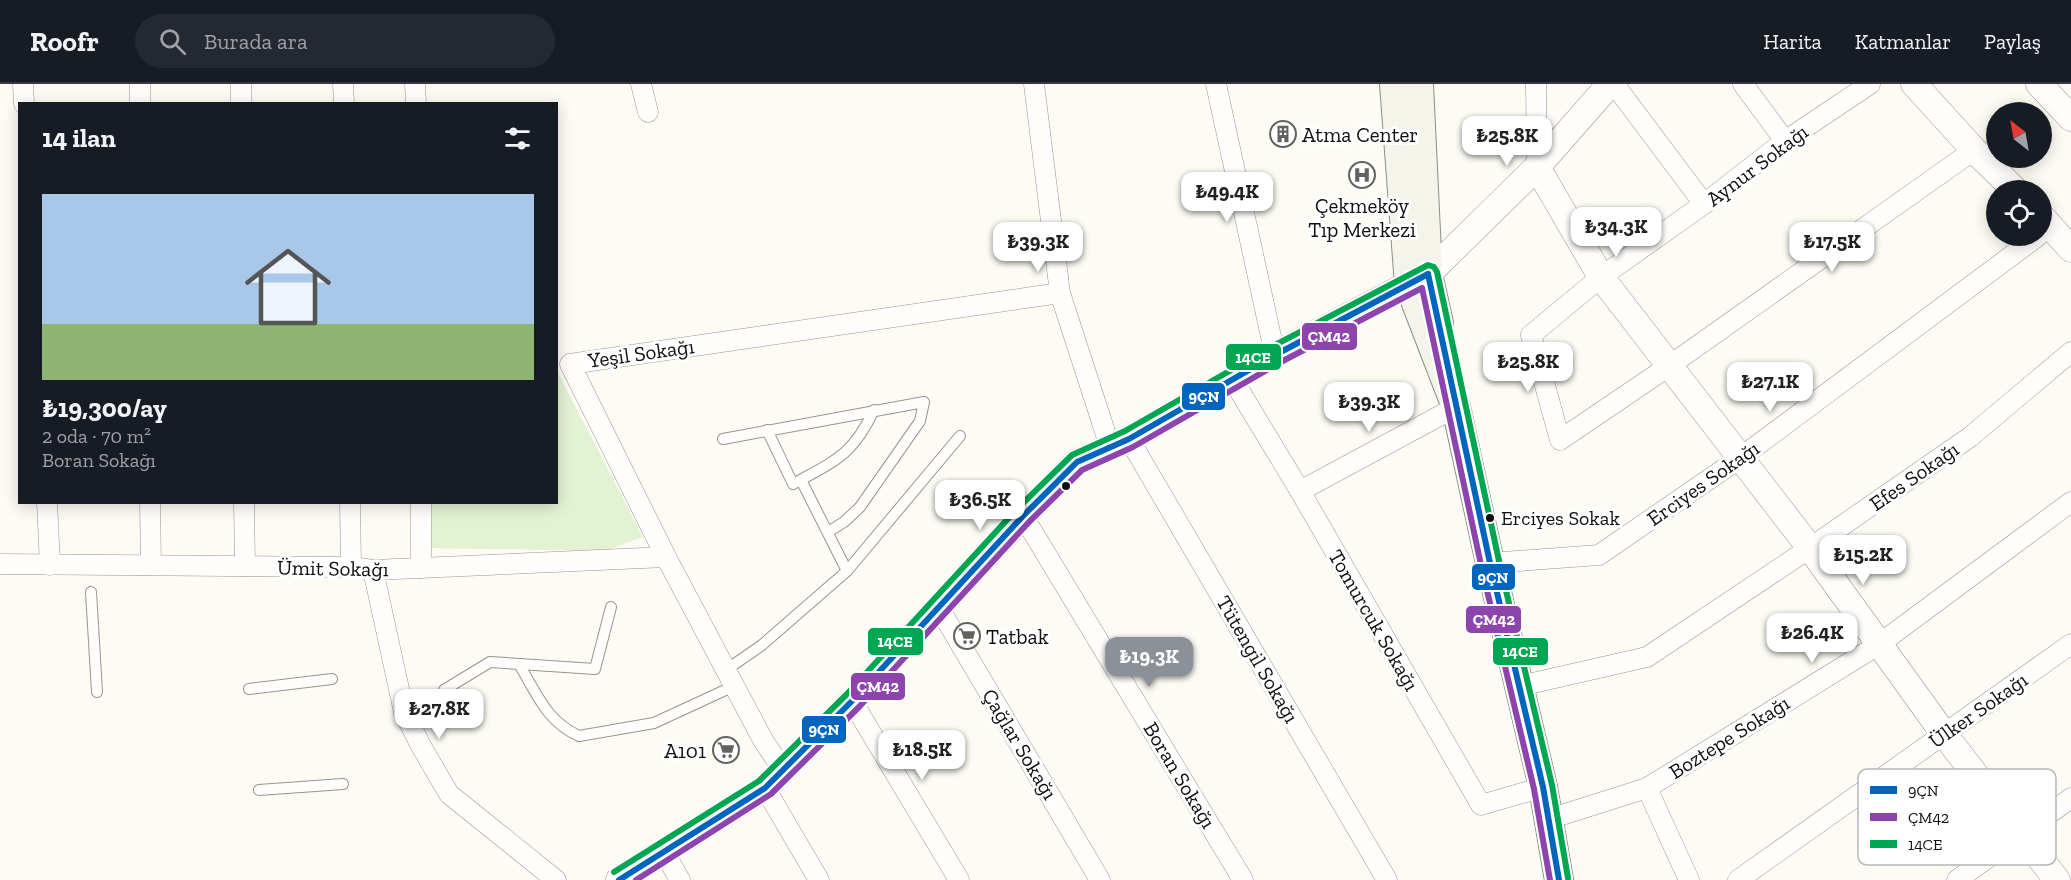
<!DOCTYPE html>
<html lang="tr">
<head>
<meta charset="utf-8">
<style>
  :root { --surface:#171b24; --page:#242831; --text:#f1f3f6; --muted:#9ea1a6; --line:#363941; --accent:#8c9099 }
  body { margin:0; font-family:"Zilla Slab",serif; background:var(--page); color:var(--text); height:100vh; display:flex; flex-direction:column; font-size:22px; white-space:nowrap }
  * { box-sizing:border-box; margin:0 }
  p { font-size:20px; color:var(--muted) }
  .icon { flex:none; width:33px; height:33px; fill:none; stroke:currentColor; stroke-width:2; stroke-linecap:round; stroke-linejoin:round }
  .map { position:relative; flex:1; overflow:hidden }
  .panel { position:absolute; left:18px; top:18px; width:540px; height:402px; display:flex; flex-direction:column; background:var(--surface); border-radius:0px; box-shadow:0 3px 15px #0003 }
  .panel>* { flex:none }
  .needle { width:39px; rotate:329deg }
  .controls { position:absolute; left:1986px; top:18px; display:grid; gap:12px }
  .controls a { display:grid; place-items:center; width:66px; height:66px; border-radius:50%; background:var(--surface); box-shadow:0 3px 15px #0003; font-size:30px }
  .price { position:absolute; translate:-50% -51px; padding:0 14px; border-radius:12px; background:#fff; color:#222; font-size:20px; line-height:39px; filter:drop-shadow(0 2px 3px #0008) }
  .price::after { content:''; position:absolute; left:50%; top:36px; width:18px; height:14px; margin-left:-9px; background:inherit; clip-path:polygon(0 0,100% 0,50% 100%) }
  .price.current { background:var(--accent); color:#fff }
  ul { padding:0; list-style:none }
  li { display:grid; align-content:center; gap:12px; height:318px; padding:0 24px }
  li+li { border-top:2px solid var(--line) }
  li span { display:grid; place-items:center; height:186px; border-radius:0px; color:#555 }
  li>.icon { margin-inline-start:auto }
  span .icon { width:108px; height:108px; fill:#fffc; stroke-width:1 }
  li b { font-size:26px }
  h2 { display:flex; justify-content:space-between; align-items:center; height:72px; padding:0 24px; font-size:26px }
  header { display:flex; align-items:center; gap:36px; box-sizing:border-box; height:84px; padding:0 30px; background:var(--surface); border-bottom:2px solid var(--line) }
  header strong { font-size:28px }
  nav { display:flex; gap:33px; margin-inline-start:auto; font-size:21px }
  .search { width:420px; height:54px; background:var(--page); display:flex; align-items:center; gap:15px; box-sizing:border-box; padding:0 21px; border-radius:33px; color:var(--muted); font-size:22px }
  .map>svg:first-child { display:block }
</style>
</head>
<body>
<header>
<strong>Roofr</strong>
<div class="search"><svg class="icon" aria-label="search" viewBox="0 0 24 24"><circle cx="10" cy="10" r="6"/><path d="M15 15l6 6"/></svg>Burada ara</div>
<nav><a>Harita</a><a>Katmanlar</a><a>Paylaş</a></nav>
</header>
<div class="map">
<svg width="2071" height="796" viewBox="0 0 2071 796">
  <rect width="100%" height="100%" fill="#fcfbf4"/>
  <path fill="#e4f2d4" d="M557 287 643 453 604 467 427 464V419L556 418Z"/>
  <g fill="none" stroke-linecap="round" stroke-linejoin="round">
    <defs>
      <g id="service">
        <path d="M767 346 793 400C835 377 853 371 874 326"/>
        <path d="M723 355 924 318 920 337 860 423 844 438 828 448"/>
        <path d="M801 396 847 487"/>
        <path d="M91 508 97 608"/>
        <path d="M520 582C537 610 547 638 579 652L654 639 734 602"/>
        <path d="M726 586 762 561 847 487 960 352"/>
        <path d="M249 605 332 595"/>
        <path d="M444 606 490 578 595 585 611 523"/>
        <path d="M259 706 343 700"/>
      </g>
      <g id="minor">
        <path d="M23 0 24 20"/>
        <path d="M140 0V20"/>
        <path d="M241 0V20"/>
        <path d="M343 0 344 20"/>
        <path d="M415 0 416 20"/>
        <path d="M641 0 648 28"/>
        <path d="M1034 0 1060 209 1110 363"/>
        <path d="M1216 0 1275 271"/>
        <path d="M1536 0 1537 83"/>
        <path d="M1614 0 1704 120"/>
        <path d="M1743 0 1785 57"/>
        <path d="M1870 0 1785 57 1704 120 1601 193 1531 251 1560 356 1669 282 1974 66"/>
        <path d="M1233 296 1300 407 1481 721 1543 703"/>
        <path d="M1129 355 1387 796"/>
        <path d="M1300 407 1456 323"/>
        <path d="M47 418 50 481"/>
        <path d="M150 418 151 481"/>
        <path d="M244 418 245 482"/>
        <path d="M350 418 351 483"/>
        <path d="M1023 432 1243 796"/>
        <path d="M1490 479 1599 471 1740 374 2038 152"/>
        <path d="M0 480 351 483 373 486 666 473"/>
        <path d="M421 484V418"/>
        <path d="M373 486 404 628 421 662 449 710 556 796"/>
        <path d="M939 524 1100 796"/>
        <path d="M1520 602 1647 573 1810 464 1970 353 2071 268"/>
        <path d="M852 617 959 796"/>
        <path d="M783 686 763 656 666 473 570 280 1060 209"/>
        <path d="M765 704 819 796"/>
        <path d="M1647 704 1689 796"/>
        <path d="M1549 735 1647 704 1878 561 2071 418"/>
        <path d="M664 768 680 796"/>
        <path d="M1738 796 2071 560"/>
        <path d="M1957 796 2071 714"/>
      </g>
      <g id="tertiary">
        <path d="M1914 0 1974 66 2015 106"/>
        <path d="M2039 0 2071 34"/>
        <path d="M1537 83 1601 193 1810 464 1944 650 2057 796"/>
        <path d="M2042 133 2071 165"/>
        <path d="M619 796 765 704 852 617 1023 432 1077 378 1129 355 1275 271 1428 190 1537 83 1610 0"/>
      </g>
      <g id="secondary">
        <path d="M1394 0 1409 201 1456 323 1490 479 1543 703 1559 796"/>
        <path d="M1419 0 1428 190 1439 239"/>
      </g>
    </defs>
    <use href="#service" stroke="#969592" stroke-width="12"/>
    <use href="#minor" stroke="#969592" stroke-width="21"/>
    <use href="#tertiary" stroke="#969592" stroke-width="27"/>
    <use href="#secondary" stroke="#8c8c89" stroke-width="30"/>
    <use href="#service" stroke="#fffefd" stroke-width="10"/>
    <use href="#minor" stroke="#fffefd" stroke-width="20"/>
    <use href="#tertiary" stroke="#fffefd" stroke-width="26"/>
    <use href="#secondary" stroke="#f5f4eb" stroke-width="28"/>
    <defs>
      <g id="bus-1">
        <path d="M1428 190 1490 479 1543 703 1559 796"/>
        <path d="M619 796 765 704 852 617 1023 432 1077 378 1129 355 1275 271 1428 190"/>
      </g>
      <path id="bus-2" d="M636 796 771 710 859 623 1029 438 1082 386 1133 363 1279 279 1422 204 1481 481 1534 705 1550 796"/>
      <path id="bus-3" d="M614 788 759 697 846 611 1016 426 1072 371 1125 347 1271 263 1428 181 1434 183 1437 188 1499 477 1552 701 1568 794"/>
    </defs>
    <use href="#bus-1" stroke="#fff" stroke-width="10"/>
    <use href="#bus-2" stroke="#fff" stroke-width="10"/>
    <use href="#bus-3" stroke="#fff" stroke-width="10"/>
    <use href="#bus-1" stroke="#0065bd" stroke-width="6"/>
    <use href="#bus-2" stroke="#8e44ad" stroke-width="6"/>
    <use href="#bus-3" stroke="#00a651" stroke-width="6"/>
  </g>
  <defs>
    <symbol id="building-ring" viewBox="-11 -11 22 22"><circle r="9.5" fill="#fff" stroke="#62625f" stroke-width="1.5"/><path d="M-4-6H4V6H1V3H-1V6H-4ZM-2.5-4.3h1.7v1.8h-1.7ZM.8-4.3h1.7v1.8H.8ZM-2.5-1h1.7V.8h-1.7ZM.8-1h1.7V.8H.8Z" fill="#62625f"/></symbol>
    <symbol id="hospital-ring" viewBox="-11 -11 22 22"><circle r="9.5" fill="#fff" stroke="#62625f" stroke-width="1.5"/><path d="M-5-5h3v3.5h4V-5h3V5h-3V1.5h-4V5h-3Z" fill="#62625f"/></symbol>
    <symbol id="supermarket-ring" viewBox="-11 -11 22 22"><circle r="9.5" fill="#fff" stroke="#62625f" stroke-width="1.5"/><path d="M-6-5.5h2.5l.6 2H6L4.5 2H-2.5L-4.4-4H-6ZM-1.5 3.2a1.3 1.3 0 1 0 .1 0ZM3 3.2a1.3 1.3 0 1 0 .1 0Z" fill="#62625f"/></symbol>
  </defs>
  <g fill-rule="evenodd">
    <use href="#building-ring" x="1268" y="35" width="30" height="30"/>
    <use href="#hospital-ring" x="1347" y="76" width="30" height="30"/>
    <use href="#supermarket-ring" x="952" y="537" width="30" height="30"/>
    <use href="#supermarket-ring" x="711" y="651" width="30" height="30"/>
  </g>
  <g fill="#0f0f0f" stroke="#fff" stroke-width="2">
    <circle cx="1066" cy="402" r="5"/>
    <circle cx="1490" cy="434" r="5"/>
  </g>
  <g text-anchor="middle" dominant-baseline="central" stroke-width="6" stroke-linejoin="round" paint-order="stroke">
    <g font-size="20" fill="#0f0f0f" stroke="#fff" text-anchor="start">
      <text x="1501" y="434">Erciyes Sokak</text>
    </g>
    <g font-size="21" fill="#0f0f0f" stroke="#fff" text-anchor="start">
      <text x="1302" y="50">Atma Center</text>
      <text x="1362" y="121" text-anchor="middle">Çekmeköy<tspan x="1362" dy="24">Tıp Merkezi</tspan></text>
      <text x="986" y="552">Tatbak</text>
      <text x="706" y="666" text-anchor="end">A101</text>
    </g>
    <g font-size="21" fill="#0f0f0f" stroke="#fff">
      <text transform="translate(1757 81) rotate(-37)">Aynur Sokağı</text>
      <text transform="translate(641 269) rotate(-8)">Yeşil Sokağı</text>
      <text transform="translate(1914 392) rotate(-35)">Efes Sokağı</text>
      <text transform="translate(1703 399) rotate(-35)">Erciyes Sokağı</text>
      <text transform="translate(333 484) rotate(1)">Ümit Sokağı</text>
      <text transform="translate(1374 536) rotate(60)">Tomurcuk Sokağı</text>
      <text transform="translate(1258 575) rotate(60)">Tütengil Sokağı</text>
      <text transform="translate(1978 626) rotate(-35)">Ülker Sokağı</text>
      <text transform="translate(1729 653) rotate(-32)">Boztepe Sokağı</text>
      <text transform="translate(1020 660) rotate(59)">Çağlar Sokağı</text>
      <text transform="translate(1180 691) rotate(59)">Boran Sokağı</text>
    </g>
  </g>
  <rect x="1858" y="685" width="198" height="96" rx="9" fill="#fff" stroke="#b7b7b7" stroke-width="1.5"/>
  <rect x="1870" y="702" width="27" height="8" fill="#0065bd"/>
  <rect x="1870" y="729" width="27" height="8" fill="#8e44ad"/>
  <rect x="1870" y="756" width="27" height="8" fill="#00a651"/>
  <g font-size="16" fill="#0f0f0f">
    <text x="1908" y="712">9ÇN</text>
    <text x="1908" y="739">ÇM42</text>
    <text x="1908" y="766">14CE</text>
  </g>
  <g stroke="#fff" stroke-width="2">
    <rect x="1301" y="238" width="57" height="29" rx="6" fill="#8e44ad"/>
    <rect x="1225" y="259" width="57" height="28" rx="6" fill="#00a651"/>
    <rect x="1181" y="298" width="45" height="29" rx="6" fill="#0065bd"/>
    <rect x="1471" y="479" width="45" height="28" rx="6" fill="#0065bd"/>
    <rect x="1465" y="521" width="57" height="29" rx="6" fill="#8e44ad"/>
    <rect x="867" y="543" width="57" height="29" rx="6" fill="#00a651"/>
    <rect x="1492" y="553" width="57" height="29" rx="6" fill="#00a651"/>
    <rect x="850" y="588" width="56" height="29" rx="6" fill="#8e44ad"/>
    <rect x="801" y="631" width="46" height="29" rx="6" fill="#0065bd"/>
  </g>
  <g font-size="16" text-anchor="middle" font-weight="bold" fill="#fff">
    <text x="1329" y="258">ÇM42</text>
    <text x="1253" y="279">14CE</text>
    <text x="1204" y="318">9ÇN</text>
    <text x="1493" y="499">9ÇN</text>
    <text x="1494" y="541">ÇM42</text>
    <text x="895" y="563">14CE</text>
    <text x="1520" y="573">14CE</text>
    <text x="878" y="608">ÇM42</text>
    <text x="824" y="651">9ÇN</text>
  </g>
</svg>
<div class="controls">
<a><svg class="needle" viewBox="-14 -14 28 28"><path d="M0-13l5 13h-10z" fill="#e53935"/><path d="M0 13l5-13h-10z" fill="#9ea1a6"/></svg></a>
<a><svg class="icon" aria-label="locate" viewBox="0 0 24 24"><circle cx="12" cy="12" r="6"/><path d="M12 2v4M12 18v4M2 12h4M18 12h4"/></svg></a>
</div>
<b class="price" style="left:1507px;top:83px">₺25.8K</b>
<b class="price" style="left:1227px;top:139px">₺49.4K</b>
<b class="price" style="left:1616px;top:174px">₺34.3K</b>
<b class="price" style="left:1038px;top:189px">₺39.3K</b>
<b class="price" style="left:1832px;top:189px">₺17.5K</b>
<b class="price" style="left:1528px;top:309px">₺25.8K</b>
<b class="price" style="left:1770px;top:329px">₺27.1K</b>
<b class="price" style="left:1369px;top:349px">₺39.3K</b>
<b class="price" style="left:980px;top:447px">₺36.5K</b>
<b class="price" style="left:1863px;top:502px">₺15.2K</b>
<b class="price" style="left:1812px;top:580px">₺26.4K</b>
<b class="price current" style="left:1149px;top:604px">₺19.3K</b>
<b class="price" style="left:439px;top:656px">₺27.8K</b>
<b class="price" style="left:922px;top:697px">₺18.5K</b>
<section class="panel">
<h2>14 ilan<svg class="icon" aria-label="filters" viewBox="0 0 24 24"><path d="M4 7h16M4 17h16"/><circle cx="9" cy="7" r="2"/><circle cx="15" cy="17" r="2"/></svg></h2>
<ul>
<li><span style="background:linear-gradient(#a9c7e8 70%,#8fb573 0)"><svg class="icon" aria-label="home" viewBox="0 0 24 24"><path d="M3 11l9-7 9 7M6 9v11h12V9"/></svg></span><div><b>₺19,300/ay</b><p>2 oda · 70 m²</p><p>Boran Sokağı</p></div></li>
</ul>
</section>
</div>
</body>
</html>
